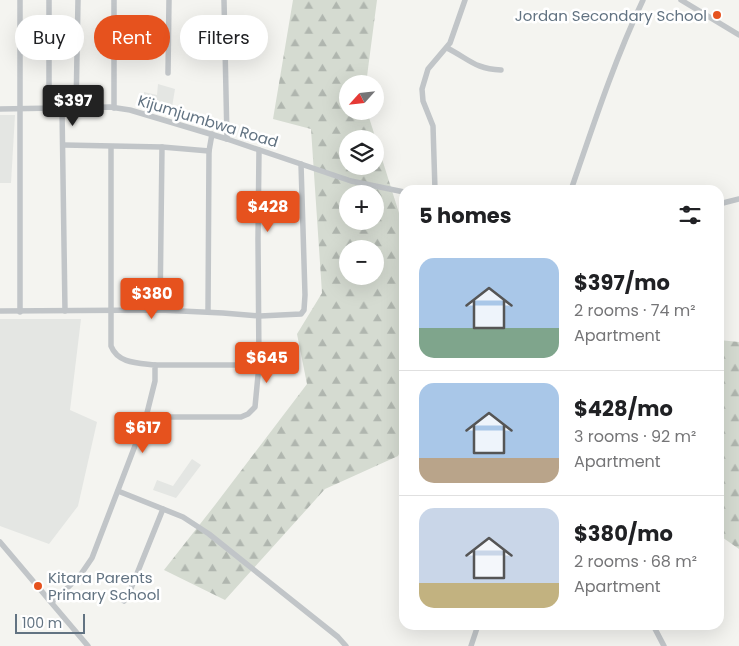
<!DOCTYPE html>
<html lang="en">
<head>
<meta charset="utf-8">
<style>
  :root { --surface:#fff; --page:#f6f6f6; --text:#202124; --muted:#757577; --line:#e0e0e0; --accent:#e6521e }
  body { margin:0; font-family:Poppins,sans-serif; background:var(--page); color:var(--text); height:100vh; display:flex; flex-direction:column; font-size:19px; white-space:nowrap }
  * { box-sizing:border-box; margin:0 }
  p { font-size:16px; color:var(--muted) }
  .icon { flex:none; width:28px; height:28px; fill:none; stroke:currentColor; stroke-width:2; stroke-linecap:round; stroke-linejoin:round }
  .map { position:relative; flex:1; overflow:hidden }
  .drawer { position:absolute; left:399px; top:185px; width:325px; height:445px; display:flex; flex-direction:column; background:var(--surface); border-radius:15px; box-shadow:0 5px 20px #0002 }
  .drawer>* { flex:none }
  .hud { position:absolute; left:15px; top:15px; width:309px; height:45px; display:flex; gap:10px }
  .needle { width:32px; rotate:243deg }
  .tools { position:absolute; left:339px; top:75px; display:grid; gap:10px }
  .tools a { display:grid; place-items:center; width:45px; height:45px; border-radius:50%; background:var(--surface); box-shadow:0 5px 20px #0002; font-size:25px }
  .scale { position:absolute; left:15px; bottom:12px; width:70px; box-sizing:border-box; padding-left:5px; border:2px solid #627382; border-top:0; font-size:14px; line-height:18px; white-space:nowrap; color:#627382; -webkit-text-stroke:4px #fff; paint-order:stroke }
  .price { position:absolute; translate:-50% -42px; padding:0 11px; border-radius:5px; background:var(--accent); color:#fff; font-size:16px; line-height:32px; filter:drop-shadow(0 1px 2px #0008) }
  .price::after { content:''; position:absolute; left:50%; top:30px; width:15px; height:11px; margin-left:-8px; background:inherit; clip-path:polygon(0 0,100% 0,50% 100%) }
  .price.on { background:#222; color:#fff }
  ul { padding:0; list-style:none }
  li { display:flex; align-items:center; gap:15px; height:125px; padding:0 20px }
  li+li { border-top:1px solid var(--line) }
  li span { display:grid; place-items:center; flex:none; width:140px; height:100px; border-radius:15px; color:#555 }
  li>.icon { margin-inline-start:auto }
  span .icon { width:60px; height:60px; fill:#fffc; stroke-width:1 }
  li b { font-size:21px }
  h2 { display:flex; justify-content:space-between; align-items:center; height:60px; padding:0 20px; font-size:21px }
  .pill { padding:0 18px; border-radius:22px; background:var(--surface); box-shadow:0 5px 20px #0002; font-size:18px; line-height:45px }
  .pill.on { background:var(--accent); color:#fff }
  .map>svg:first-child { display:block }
</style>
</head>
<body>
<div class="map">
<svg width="739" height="646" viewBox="0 0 739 646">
  <defs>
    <pattern id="forest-firs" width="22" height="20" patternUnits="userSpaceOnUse" patternTransform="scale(1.25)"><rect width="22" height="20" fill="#d5dbd1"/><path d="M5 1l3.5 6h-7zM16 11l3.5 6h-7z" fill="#b0b6af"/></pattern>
  </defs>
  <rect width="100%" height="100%" fill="#f4f4f0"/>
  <g fill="#e4e6e3">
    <path d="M158 84 175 89 171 113 143 103 144 92 157 95Z"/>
    <path d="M0 115H15L11 183H0Z"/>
    <path d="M0 319H81L70 410 97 422 78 506 49 544 0 526Z"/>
    <path d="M192 459 201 465 176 498 153 490 157 480 173 486Z"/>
  </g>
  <g fill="url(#forest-firs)" fill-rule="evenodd">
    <path d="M293 0H377L366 84H348V111H367L404 229V444L398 456 325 489 225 600 164 570 215 505 307 384 297 334 322 293 311 129 273 119ZM348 139H375V166H348ZM348 194H375V221H348ZM348 249H375V276H348Z"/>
    <path d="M719 340 739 342V549L719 535Z"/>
  </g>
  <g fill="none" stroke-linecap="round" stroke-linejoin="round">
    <g stroke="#c1c5c8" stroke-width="5.5">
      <path d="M20 0V312"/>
      <path d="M49 0V109"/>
      <path d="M224 0 227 139"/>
      <path d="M681 0 739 35"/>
      <path d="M20 41H77"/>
      <path d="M447 48C469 59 475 69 501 70"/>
      <path d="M168 73 169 0"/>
      <path d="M114 108V0"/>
      <path d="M0 109 110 107 130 110 227 139 351 181 404 192"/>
      <path d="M62 109 65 311"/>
      <path d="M76 109 78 0"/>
      <path d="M64 145 162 147 209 151"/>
      <path d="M435 190 433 126 423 101 422 89 428 69 450 43 465 0"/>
      <path d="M571 190C593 126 614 61 643 0"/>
      <path d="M719 204 739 199"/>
      <path d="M160 310 162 147"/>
      <path d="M0 311 160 310 223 313 260 316 301 314 304 310 305 295 301 164"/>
      <path d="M208 312 209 151 212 134"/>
      <path d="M155 365H259"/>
      <path d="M146 417H241L248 414 255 407 259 365 258 239 259 150"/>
      <path d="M118 491 183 517 209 534 338 637 346 646"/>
      <path d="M0 542 88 646"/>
      <path d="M124 601 130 591 163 509"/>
      <path d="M52 602 79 577 92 558 146 417 155 381V365C139 363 118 364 111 346V147"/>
      <path d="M653 625 664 646"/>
      <path d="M471 646 478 625"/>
    </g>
  </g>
  <g fill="#e6521e" stroke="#fff" stroke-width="2">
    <circle cx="717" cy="15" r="5"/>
    <circle cx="38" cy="586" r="5"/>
  </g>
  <g text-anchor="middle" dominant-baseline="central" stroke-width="5" stroke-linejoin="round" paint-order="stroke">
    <g font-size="15" fill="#627382" stroke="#fff" text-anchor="end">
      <text x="707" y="15">Jordan Secondary School</text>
      <text x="48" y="577" text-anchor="start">Kitara Parents<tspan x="48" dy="17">Primary School</tspan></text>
    </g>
    <g font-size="15" fill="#627382" stroke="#fff">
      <text transform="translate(208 121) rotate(17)">Kijumjumbwa Road</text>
    </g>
  </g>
</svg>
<div class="tools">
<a><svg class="needle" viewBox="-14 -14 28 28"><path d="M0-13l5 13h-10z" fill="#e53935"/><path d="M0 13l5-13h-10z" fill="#757577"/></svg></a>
<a><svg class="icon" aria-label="layers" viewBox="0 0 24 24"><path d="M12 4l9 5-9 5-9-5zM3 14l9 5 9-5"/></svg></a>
<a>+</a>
<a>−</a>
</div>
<div class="scale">100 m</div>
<b class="price on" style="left:73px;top:127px">$397</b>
<b class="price" style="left:268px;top:233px">$428</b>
<b class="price" style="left:152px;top:320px">$380</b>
<b class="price" style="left:267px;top:384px">$645</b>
<b class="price" style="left:143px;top:454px">$617</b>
<div class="hud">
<a class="pill">Buy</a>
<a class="pill on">Rent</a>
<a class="pill">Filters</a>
</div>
<section class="drawer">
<h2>5 homes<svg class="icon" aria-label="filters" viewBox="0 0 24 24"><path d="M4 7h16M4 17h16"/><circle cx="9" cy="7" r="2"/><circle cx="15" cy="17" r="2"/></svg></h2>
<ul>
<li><span style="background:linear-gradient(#a9c7e8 70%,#7fa58c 0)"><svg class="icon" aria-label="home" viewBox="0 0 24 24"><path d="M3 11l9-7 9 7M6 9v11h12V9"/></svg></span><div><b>$397/mo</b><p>2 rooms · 74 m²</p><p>Apartment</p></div></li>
<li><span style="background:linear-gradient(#a9c7e8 75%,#b9a48a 0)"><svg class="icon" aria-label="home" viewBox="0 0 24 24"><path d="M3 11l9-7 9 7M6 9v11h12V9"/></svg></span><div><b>$428/mo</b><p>3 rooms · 92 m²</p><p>Apartment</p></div></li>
<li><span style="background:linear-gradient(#c9d6e8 75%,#c2b280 0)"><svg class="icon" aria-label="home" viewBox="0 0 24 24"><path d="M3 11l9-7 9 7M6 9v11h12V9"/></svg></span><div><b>$380/mo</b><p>2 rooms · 68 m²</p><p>Apartment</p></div></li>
</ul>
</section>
</div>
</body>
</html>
